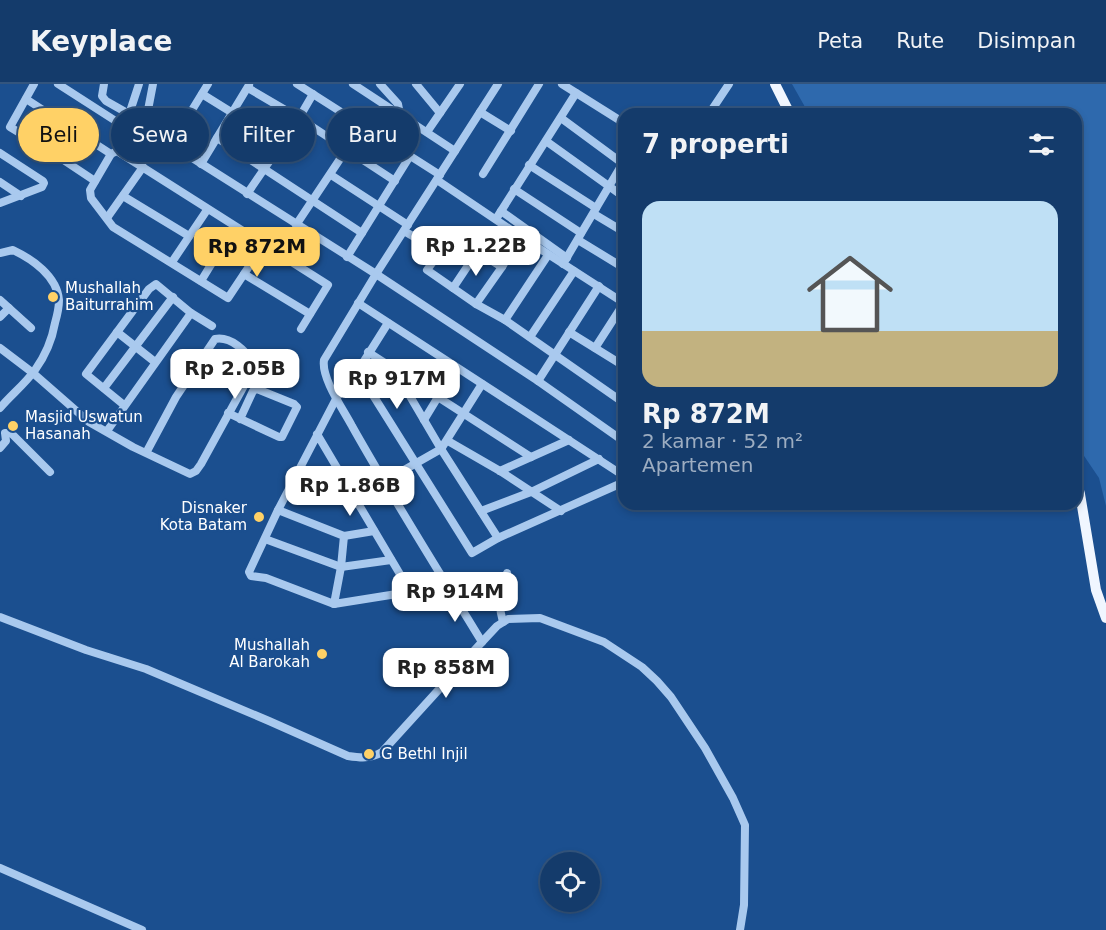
<!DOCTYPE html>
<html lang="id">
<head>
<meta charset="utf-8">
<style>
  :root { --surface:#143b6b; --page:#1d4271; --text:#f1f3f6; --muted:#9dadc1; --line:#33557e; --accent:#ffd166 }
  body { margin:0; font-family:"DejaVu Sans",sans-serif; background:var(--page); color:var(--text); height:100vh; display:flex; flex-direction:column; font-size:22px; white-space:nowrap }
  * { box-sizing:border-box; margin:0 }
  p { font-size:20px; color:var(--muted) }
  .icon { flex:none; width:33px; height:33px; fill:none; stroke:currentColor; stroke-width:2; stroke-linecap:round; stroke-linejoin:round }
  .map { position:relative; flex:1; overflow:hidden }
  .panel { position:absolute; left:618px; top:24px; width:464px; height:402px; display:flex; flex-direction:column; background:var(--surface); border-radius:18px; box-shadow:0 3px 9px #0003,0 0 0 2px var(--line) }
  .panel>* { flex:none }
  .guide { position:absolute; left:18px; top:24px; width:510px; height:54px; display:flex; gap:12px }
  .tools { position:absolute; left:540px; top:768px; display:grid; gap:12px }
  .tools a { display:grid; place-items:center; width:60px; height:60px; border-radius:50%; background:var(--surface); box-shadow:0 3px 9px #0003,0 0 0 2px var(--line); font-size:30px }
  .price { position:absolute; translate:-50% -51px; padding:0 14px; border-radius:12px; background:#fff; color:#222; font-size:20px; line-height:39px; filter:drop-shadow(0 2px 3px #0008) }
  .price::after { content:''; position:absolute; left:50%; top:36px; width:18px; height:14px; margin-left:-9px; background:inherit; clip-path:polygon(0 0,100% 0,50% 100%) }
  .price.active { background:var(--accent); color:#111 }
  ul { padding:0; list-style:none }
  li { display:grid; align-content:center; gap:12px; height:318px; padding:0 24px }
  li+li { border-top:2px solid var(--line) }
  li span { display:grid; place-items:center; height:186px; border-radius:18px; color:#555 }
  li>.icon { margin-inline-start:auto }
  span .icon { width:108px; height:108px; fill:#fffc; stroke-width:1 }
  li b { font-size:26px }
  h2 { display:flex; justify-content:space-between; align-items:center; height:72px; padding:0 24px; font-size:26px }
  .chip { padding:0 21px; border-radius:27px; background:var(--surface); box-shadow:0 3px 9px #0003,0 0 0 2px var(--line); font-size:21px; line-height:54px }
  .chip.active { background:var(--accent); color:#111 }
  header { display:flex; align-items:center; gap:36px; box-sizing:border-box; height:84px; padding:0 30px; background:var(--surface); border-bottom:2px solid var(--line) }
  header strong { font-size:28px }
  nav { display:flex; gap:33px; margin-inline-start:auto; font-size:21px }
  .map>svg:first-child { display:block }
</style>
</head>
<body>
<header>
<strong>Keyplace</strong>
<nav><a>Peta</a><a>Rute</a><a>Disimpan</a></nav>
</header>
<div class="map">
<svg width="1106" height="846" viewBox="0 0 1106 846">
  <rect width="100%" height="100%" fill="#1b4f8f"/>
  <path fill="#2e69ad" d="M792 0H1106V422L1099 394 1076 360V30H809Z"/>
  <g fill="none" stroke-linecap="round" stroke-linejoin="round">
    <g stroke="#a9c9ee" stroke-width="8">
      <path d="M34 0 10 43 53 69 95 97"/>
      <path d="M58 0 125 43"/>
      <path d="M104 0 102 12 106 17 129 30"/>
      <path d="M153 0 148 26 173 37"/>
      <path d="M208 0 173 57V60L175 63 376 190 538 297 599 202"/>
      <path d="M297 0 440 91"/>
      <path d="M353 0 455 67"/>
      <path d="M380 0 398 20 399 25 383 55"/>
      <path d="M416 0 440 29"/>
      <path d="M562 0 624 39"/>
      <path d="M248 4 299 34 395 97"/>
      <path d="M202 10 281 59"/>
      <path d="M26 15 111 70"/>
      <path d="M480 28 511 47"/>
      <path d="M706 30 711 27 729 0"/>
      <path d="M561 34 622 79"/>
      <path d="M427 48 460 0"/>
      <path d="M217 54 362 149"/>
      <path d="M546 57 624 113"/>
      <path d="M117 67 139 0"/>
      <path d="M0 69 43 97 44 99 42 103 0 119"/>
      <path d="M201 80 249 1"/>
      <path d="M529 81 596 124"/>
      <path d="M483 90 539 0"/>
      <path d="M331 91 408 141"/>
      <path d="M437 96 520 152 624 219"/>
      <path d="M0 98 21 112"/>
      <path d="M514 105 581 149"/>
      <path d="M247 110 299 34 313 10"/>
      <path d="M123 112 189 152"/>
      <path d="M501 127 567 174"/>
      <path d="M594 130 624 148"/>
      <path d="M107 134 143 83"/>
      <path d="M496 135 576 9"/>
      <path d="M296 141 362 42"/>
      <path d="M404 147 440 168"/>
      <path d="M578 156 624 184"/>
      <path d="M264 160 228 214 113 143 91 114 90 106 111 70 117 67 328 201 301 245"/>
      <path d="M0 169 13 166C32 175 57 192 59 216 59 223 57 232 55 239 52 256 45 272 35 286 25 300 11 311 0 324"/>
      <path d="M347 173 410 72"/>
      <path d="M172 178 207 126"/>
      <path d="M563 180 624 77"/>
      <path d="M502 183 452 152 427 186 476 220 505 236 624 319"/>
      <path d="M244 190 310 230"/>
      <path d="M201 197 234 143"/>
      <path d="M453 204 477 168"/>
      <path d="M0 216 31 244"/>
      <path d="M358 219 624 392"/>
      <path d="M476 220 502 183 520 152"/>
      <path d="M191 229 212 242"/>
      <path d="M0 233 9 224"/>
      <path d="M505 236 548 171"/>
      <path d="M117 248 155 278"/>
      <path d="M569 248 624 282"/>
      <path d="M530 253 574 187"/>
      <path d="M0 264 33 289 89 338 133 363 190 390 196 387 201 380 251 289 254 280C246 267 231 252 215 255L176 313 146 369"/>
      <path d="M595 264 624 219"/>
      <path d="M368 268 531 373"/>
      <path d="M394 285 441 365 498 454"/>
      <path d="M354 293 371 308 472 469 498 454 624 398"/>
      <path d="M538 297 619 354"/>
      <path d="M104 304 173 213"/>
      <path d="M228 329 279 353H282L297 323 294 320 257 305 253 307 240 335"/>
      <path d="M424 336 438 313"/>
      <path d="M107 347 191 229 156 200 149 205 86 290 124 321"/>
      <path d="M317 350 407 502 406 507 403 509 334 520 266 494 251 492 249 488 278 426 337 313 354 293 388 239"/>
      <path d="M448 357 500 387 561 427"/>
      <path d="M0 364 6 357 5 349H11L50 388"/>
      <path d="M500 387 569 356"/>
      <path d="M291 401 328 414 357 420 383 398 441 365 482 300"/>
      <path d="M278 426 344 452 341 483 334 520"/>
      <path d="M481 427 531 408 599 375"/>
      <path d="M344 452 374 447"/>
      <path d="M265 455 341 483 391 476"/>
      <path d="M0 533 86 566 146 585 269 637 348 672C361 674 370 675 382 668L482 558 497 542 508 535 540 534 604 558 642 583 657 597 671 613 705 664 733 714 745 741 744 821 740 846"/>
      <path d="M503 538C497 519 501 507 507 489"/>
      <path d="M482 558C438 486 393 415 352 342 343 325 321 294 324 276L376 190 498 0"/>
      <path d="M0 784 142 846"/>
    </g>
    <g stroke="#f0f6ff" stroke-width="10">
      <path d="M775 0 790 30"/>
      <path d="M1076 397 1080 410 1096 506 1106 534"/>
    </g>
  </g>
  <g fill="#ffd166" stroke="#1b4f8f" stroke-width="2">
    <circle cx="53" cy="213" r="6"/>
    <circle cx="13" cy="342" r="6"/>
    <circle cx="259" cy="433" r="6"/>
    <circle cx="322" cy="570" r="6"/>
    <circle cx="369" cy="670" r="6"/>
  </g>
  <g text-anchor="middle" dominant-baseline="central" stroke-width="4.5" stroke-linejoin="round" paint-order="stroke">
    <g font-size="15" fill="#fff" stroke="#1b4f8f" text-anchor="start">
      <text x="65" y="204">Mushallah<tspan x="65" dy="17">Baiturrahim</tspan></text>
      <text x="25" y="333">Masjid Uswatun<tspan x="25" dy="17">Hasanah</tspan></text>
      <text x="247" y="424" text-anchor="end">Disnaker<tspan x="247" dy="17">Kota Batam</tspan></text>
      <text x="310" y="561" text-anchor="end">Mushallah<tspan x="310" dy="17">Al Barokah</tspan></text>
      <text x="381" y="670">G Bethl Injil</text>
    </g>
  </g>
</svg>
<div class="tools">
<a><svg class="icon" aria-label="locate" viewBox="0 0 24 24"><circle cx="12" cy="12" r="6"/><path d="M12 2v4M12 18v4M2 12h4M18 12h4"/></svg></a>
</div>
<b class="price" style="left:476px;top:193px">Rp 1.22B</b>
<b class="price active" style="left:257px;top:194px">Rp 872M</b>
<b class="price" style="left:235px;top:316px">Rp 2.05B</b>
<b class="price" style="left:397px;top:326px">Rp 917M</b>
<b class="price" style="left:350px;top:433px">Rp 1.86B</b>
<b class="price" style="left:455px;top:539px">Rp 914M</b>
<b class="price" style="left:446px;top:615px">Rp 858M</b>
<div class="guide">
<a class="chip active">Beli</a>
<a class="chip">Sewa</a>
<a class="chip">Filter</a>
<a class="chip">Baru</a>
</div>
<section class="panel">
<h2>7 properti<svg class="icon" aria-label="filters" viewBox="0 0 24 24"><path d="M4 7h16M4 17h16"/><circle cx="9" cy="7" r="2"/><circle cx="15" cy="17" r="2"/></svg></h2>
<ul>
<li><span style="background:linear-gradient(#bfe0f5 70%,#c2b280 0)"><svg class="icon" aria-label="home" viewBox="0 0 24 24"><path d="M3 11l9-7 9 7M6 9v11h12V9"/></svg></span><div><b>Rp 872M</b><p>2 kamar · 52 m²</p><p>Apartemen</p></div></li>
</ul>
</section>
</div>
</body>
</html>
